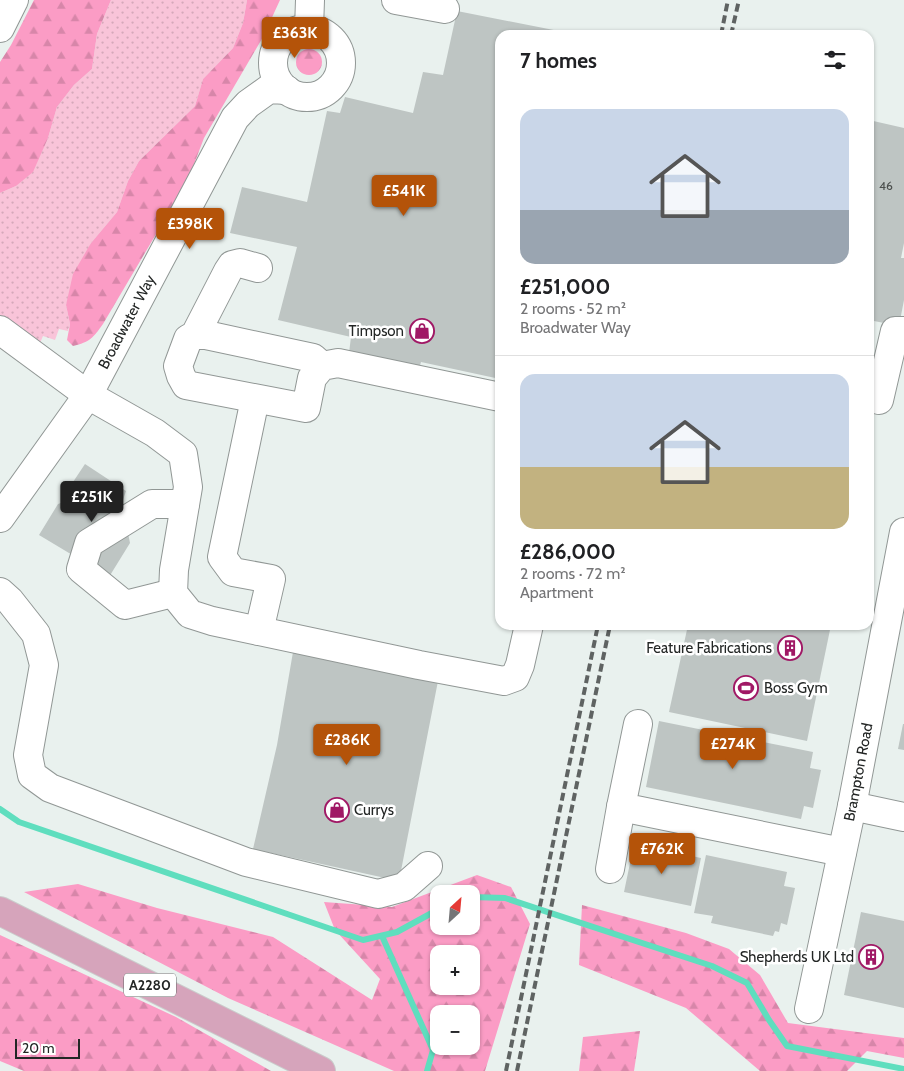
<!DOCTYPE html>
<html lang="en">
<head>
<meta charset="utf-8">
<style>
  :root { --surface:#fff; --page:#f2f2f2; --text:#202124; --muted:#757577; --line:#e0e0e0; --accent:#b45309 }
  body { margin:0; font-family:Cabin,sans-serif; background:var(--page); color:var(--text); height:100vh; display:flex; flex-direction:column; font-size:19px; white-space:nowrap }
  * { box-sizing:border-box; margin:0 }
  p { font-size:16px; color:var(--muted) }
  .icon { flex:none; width:28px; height:28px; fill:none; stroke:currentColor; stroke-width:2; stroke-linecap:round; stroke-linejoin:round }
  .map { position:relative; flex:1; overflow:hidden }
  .details { position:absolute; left:495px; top:30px; width:379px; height:600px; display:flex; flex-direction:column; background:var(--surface); border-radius:15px; box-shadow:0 1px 4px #0004 }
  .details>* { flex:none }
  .needle { width:32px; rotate:26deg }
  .tools { position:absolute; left:430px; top:885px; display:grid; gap:10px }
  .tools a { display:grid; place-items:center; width:50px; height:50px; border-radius:10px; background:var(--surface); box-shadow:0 1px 4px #0004; font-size:25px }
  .scale { position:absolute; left:15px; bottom:12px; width:65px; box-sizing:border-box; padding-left:5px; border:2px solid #232625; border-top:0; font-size:14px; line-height:18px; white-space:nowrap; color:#232625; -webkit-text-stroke:4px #fff; paint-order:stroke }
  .price { position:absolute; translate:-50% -42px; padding:0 11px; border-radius:5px; background:var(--accent); color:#fff; font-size:16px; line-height:32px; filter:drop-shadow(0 1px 2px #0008) }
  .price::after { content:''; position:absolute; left:50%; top:30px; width:15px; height:11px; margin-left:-8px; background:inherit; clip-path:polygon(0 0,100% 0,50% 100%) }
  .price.active { background:#222; color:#fff }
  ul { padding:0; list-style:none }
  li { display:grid; align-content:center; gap:10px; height:265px; padding:0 25px }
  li+li { border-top:1px solid var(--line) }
  li span { display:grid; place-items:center; height:155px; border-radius:15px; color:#555 }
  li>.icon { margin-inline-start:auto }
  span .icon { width:90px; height:90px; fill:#fffc; stroke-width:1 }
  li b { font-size:21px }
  h2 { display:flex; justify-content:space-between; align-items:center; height:60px; padding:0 25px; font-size:21px }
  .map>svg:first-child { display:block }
</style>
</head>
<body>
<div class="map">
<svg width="904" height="1071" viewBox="0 0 904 1071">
  <defs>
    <pattern id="grass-dots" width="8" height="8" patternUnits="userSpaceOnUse" patternTransform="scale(1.25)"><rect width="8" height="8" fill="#f9c4d9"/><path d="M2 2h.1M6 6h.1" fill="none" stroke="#d5a8ba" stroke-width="1.8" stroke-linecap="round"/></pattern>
    <pattern id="forest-firs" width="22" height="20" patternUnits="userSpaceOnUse" patternTransform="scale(1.25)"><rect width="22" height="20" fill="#fb9cc5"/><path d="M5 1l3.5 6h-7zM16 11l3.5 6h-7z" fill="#d786a9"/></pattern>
  </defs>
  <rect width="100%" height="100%" fill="#e9f1ee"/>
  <path fill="url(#grass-dots)" d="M111 0H247L243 23 233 48 203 79 195 106 139 161 128 181 117 212 91 243 66 305 70 324 68 331 59 329 55 340 43 336 40 343 0 317V193L16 186 48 138 57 107 74 85 92 69 97 34Z"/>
  <g fill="url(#forest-firs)" fill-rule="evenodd">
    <path d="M34 0H111L97 34 92 69 74 85 57 107 48 138 33 172 16 186 0 193V62L11 45Z"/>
    <path d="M247 0H280L263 37 204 138 188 180 103 324C93 338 90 342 73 346L67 340 70 324 66 305 73 274 91 243 117 212 128 181 139 161 195 106 203 79 233 48 243 23Z"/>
    <circle cx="309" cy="62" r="13"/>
    <path d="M477 875 511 887 530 924 485 1071H394L228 998 24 892 78 884 157 908 273 937 372 1000 380 979 335 930 324 902 392 907ZM439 894H471V926H439ZM439 954H471V986H439ZM439 1014H471V1046H439Z"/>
    <path d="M582 905 686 933 729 949 760 975 788 1023 904 1038V1058L867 1051 847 1071H760L686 1008 579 965Z"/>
    <path d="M0 935 176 1017 271 1071H24L0 1061Z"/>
    <path d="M640 1031 634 1071H579L583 1037Z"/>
  </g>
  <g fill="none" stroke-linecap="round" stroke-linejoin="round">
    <g stroke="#5fdebe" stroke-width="6">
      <path d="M0 809 19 822 363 940 397 932 439 909"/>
      <path d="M471 897 505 898 712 966 747 983 769 1020 787 1046 904 1069"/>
      <path d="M382 936 433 1050 427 1071"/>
    </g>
  </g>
  <g fill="#bec5c3">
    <path d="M457 11 574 34 500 35V379L421 362 419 369 349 353 351 337 278 320 297 247 230 233 242 187 307 202 327 111 340 113 345 97 413 113 423 72 443 75Z"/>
    <path d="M869 120 904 128V243L901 258H904V300L899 326 869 320Z"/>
    <path d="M85 464 126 491 122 503 130 543 109 577 39 535 58 504 90 493 73 482Z"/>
    <path d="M688 625H831L807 741 669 712Z"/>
    <path d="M293 652 438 681 399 881 253 849 277 745Z"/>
    <path d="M659 721 813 752 810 768 821 770 813 808 804 806 801 819 646 787Z"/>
    <path d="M903 724H904V750L898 749Z"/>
    <path d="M634 844 701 858 691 906 624 892Z"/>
    <path d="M706 855 787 872 784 886 795 888 787 925 781 923 779 932 775 931 773 936 711 923 713 916 694 913Z"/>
    <path d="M861 912 904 921V1008L844 995Z"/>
  </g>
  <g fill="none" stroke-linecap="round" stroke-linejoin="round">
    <defs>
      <g id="minor">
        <path d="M396 0 445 9"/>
        <path d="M0 28 14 0"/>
        <path d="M309 29 310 0"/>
        <circle cx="307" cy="63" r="34"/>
        <path d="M258 268 240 263 232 265 228 271 195 335 188 339 178 366 181 376 186 385 306 408 312 378 322 366 338 363 500 397"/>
        <path d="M0 330 88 395 155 433 183 454 188 487 174 570 173 593 190 614 212 621 419 665 504 681 515 677 520 665 529 625"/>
        <path d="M195 335H206L313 358 322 366"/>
        <path d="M869 397 879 400 895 331H904"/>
        <path d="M255 399 222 557 233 572 271 579 259 631"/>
        <path id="s1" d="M0 518 88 395 235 118 248 104 269 89 287 90"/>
        <path d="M0 592 10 601 36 634 44 665 28 755 32 775 50 788 246 862 378 894 404 887 428 866"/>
        <path d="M173 593 125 605 81 569 89 543 152 504H185"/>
        <path d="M638 724 621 807 842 852"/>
        <path d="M852 806 904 817"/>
        <path d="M610 869 621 807"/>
        <path id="s2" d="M809 1009 852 806 904 532"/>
      </g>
      <path id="major" d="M0 911 321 1071"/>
    </defs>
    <use href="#minor" stroke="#919795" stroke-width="30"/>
    <use href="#major" stroke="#cacbcb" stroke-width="30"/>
    <use href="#minor" stroke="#fff" stroke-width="28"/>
    <use href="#major" stroke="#d6a4bb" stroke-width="28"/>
    <g stroke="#5f6362" stroke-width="4" stroke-dasharray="8 4" stroke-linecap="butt">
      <path d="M721 35 728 0"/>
      <path d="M731 35 739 0"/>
      <path d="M506 1071 598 625"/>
      <path d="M517 1071 610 625"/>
    </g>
  </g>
  <defs>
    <symbol id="shop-ring" viewBox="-11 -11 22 22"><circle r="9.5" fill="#fff" stroke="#a01865" stroke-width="1.5"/><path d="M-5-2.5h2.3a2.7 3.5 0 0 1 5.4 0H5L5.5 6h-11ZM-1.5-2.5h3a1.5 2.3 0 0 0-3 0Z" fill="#a01865"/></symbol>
    <symbol id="building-ring" viewBox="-11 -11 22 22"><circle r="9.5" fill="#fff" stroke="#a01865" stroke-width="1.5"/><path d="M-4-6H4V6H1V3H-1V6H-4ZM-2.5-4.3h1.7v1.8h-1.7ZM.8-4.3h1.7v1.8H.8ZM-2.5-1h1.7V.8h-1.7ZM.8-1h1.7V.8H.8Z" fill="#a01865"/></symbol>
    <symbol id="stadium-ring" viewBox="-11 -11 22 22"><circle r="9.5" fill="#fff" stroke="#a01865" stroke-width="1.5"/><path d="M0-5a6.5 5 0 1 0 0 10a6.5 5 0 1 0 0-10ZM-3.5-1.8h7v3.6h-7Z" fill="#a01865"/></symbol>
  </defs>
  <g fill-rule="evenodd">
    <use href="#shop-ring" x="408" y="317" width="28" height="28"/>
    <use href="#building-ring" x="776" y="634" width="28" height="28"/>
    <use href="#stadium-ring" x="732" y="674" width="28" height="28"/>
    <use href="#shop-ring" x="323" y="796" width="28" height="28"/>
    <use href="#building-ring" x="857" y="943" width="28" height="28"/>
  </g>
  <g text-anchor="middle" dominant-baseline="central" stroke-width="5" stroke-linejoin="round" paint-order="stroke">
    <g font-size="12" fill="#4a4e4c">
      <text x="886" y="185">46</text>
    </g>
    <rect fill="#fff" stroke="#656766" stroke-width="1" x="124" y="973.5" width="52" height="23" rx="4"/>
    <g font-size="14" font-weight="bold" fill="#232625">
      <text x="150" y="985">A2280</text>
    </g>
    <g font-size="15" fill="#232625" stroke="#fff">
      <text stroke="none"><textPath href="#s1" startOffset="234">Broadwater Way</textPath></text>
      <text stroke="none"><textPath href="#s2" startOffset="242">Brampton Road</textPath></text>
    </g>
    <g font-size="15" fill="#232625" stroke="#fff" text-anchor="end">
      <text x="404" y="331">Timpson</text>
      <text x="772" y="648">Feature Fabrications</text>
      <text x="764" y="688" text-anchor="start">Boss Gym</text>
      <text x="354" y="810" text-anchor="start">Currys</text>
      <text x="854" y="957">Shepherds UK Ltd</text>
    </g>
  </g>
</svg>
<div class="tools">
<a><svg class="needle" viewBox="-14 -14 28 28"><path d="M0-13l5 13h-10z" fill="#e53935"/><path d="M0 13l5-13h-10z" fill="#757577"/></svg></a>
<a>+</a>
<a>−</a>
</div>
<div class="scale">20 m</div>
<b class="price" style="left:295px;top:59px">£363K</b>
<b class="price" style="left:404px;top:217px">£541K</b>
<b class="price" style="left:190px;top:250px">£398K</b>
<b class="price active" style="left:92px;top:523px">£251K</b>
<b class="price" style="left:347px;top:766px">£286K</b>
<b class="price" style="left:733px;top:770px">£274K</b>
<b class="price" style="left:662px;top:875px">£762K</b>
<section class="details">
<h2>7 homes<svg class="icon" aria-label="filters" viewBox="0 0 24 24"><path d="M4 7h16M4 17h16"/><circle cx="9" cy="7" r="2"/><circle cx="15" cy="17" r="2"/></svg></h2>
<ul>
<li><span style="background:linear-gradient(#c9d6e8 65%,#9aa5b1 0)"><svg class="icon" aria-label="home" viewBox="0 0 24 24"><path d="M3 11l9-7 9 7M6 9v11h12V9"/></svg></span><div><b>£251,000</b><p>2 rooms · 52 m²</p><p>Broadwater Way</p></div></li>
<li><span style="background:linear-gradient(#c9d6e8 60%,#c2b280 0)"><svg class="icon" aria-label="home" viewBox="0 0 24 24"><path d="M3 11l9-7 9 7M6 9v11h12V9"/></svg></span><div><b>£286,000</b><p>2 rooms · 72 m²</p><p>Apartment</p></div></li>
</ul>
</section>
</div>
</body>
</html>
